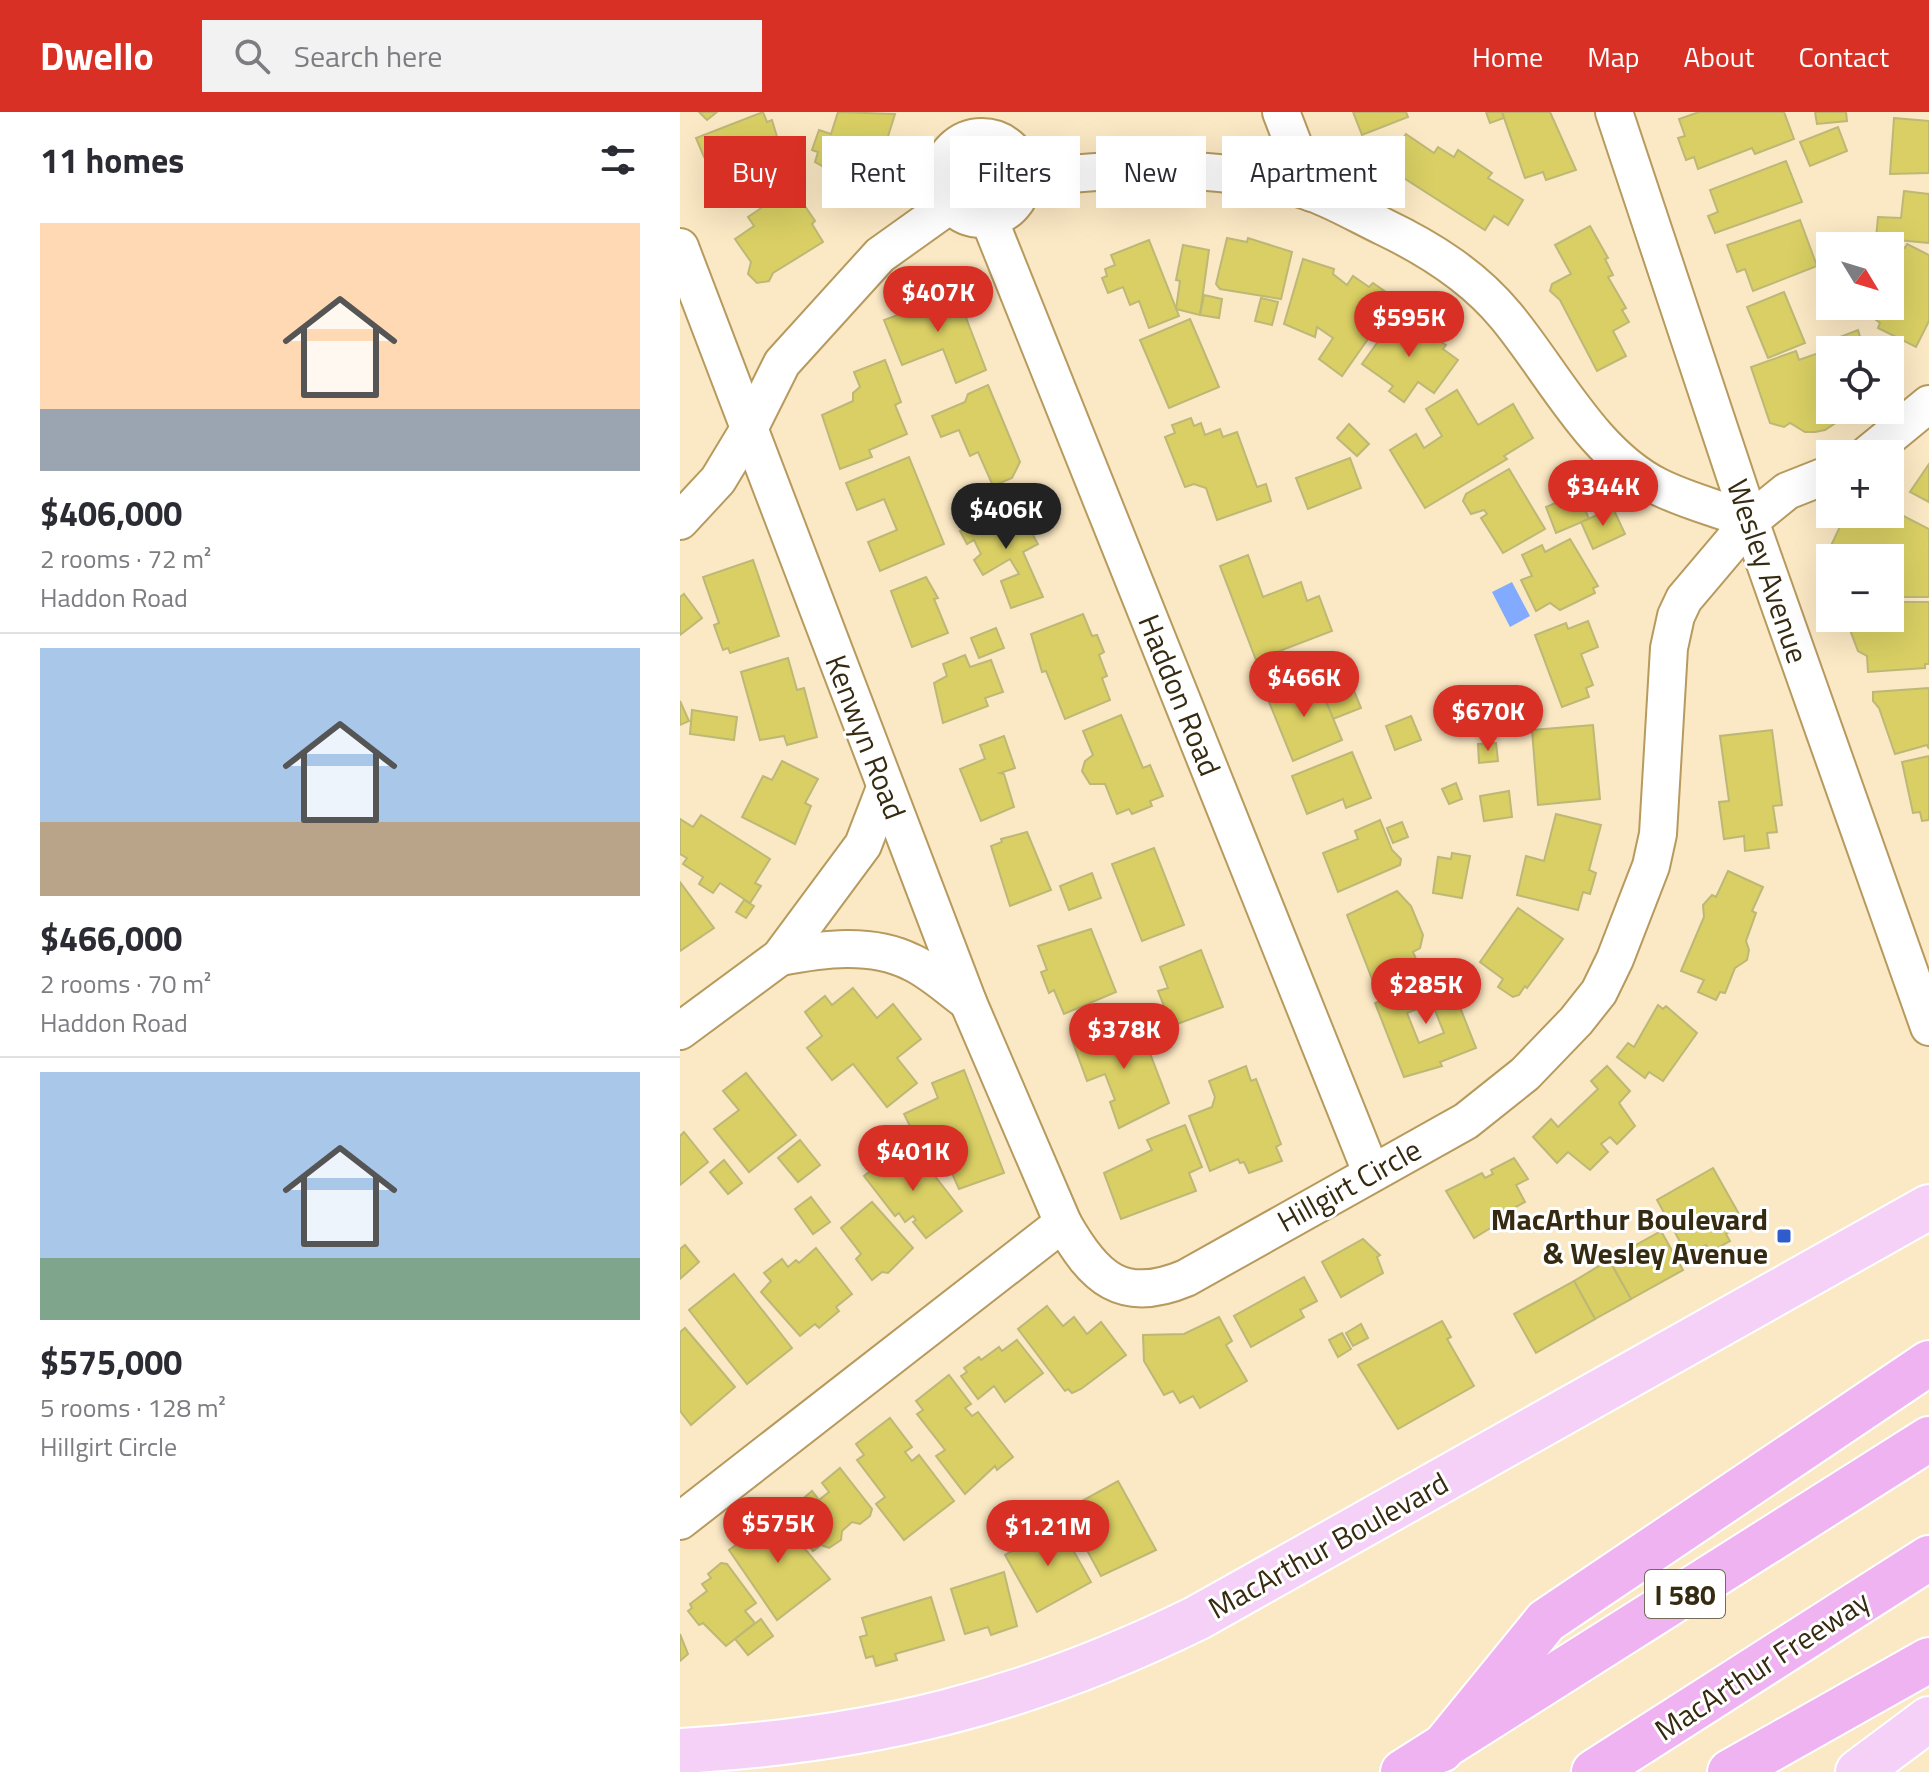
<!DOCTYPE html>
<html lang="en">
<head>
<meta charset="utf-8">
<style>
  :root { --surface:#fff; --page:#f2f2f3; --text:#2b2b33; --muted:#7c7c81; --line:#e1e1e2; --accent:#d93025 }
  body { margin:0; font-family:"Titillium Web",sans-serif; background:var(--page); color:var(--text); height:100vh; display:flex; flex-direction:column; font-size:30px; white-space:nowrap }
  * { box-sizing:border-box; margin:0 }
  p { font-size:26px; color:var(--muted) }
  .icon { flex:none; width:44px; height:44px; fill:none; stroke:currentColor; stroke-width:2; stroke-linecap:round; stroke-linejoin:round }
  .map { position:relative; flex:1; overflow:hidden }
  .sheet { display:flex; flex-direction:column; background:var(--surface); width:680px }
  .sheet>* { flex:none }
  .hud { position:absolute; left:24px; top:24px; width:760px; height:72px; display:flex; gap:16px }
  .needle { width:52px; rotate:128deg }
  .controls { position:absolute; left:1136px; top:120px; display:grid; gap:16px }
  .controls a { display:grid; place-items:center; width:88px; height:88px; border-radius:0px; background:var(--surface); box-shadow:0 8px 32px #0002; font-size:40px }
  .price { position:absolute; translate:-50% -68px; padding:0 18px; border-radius:28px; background:var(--accent); color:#fff; font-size:26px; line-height:52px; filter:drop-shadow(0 2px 4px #0008) }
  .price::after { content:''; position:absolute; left:50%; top:48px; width:24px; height:18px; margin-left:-12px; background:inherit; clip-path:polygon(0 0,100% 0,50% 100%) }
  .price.on { background:#222; color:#fff }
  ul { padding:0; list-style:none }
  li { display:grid; align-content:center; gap:16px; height:424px; padding:0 40px }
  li+li { border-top:2px solid var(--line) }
  li span { display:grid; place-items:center; height:248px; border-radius:0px; color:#555 }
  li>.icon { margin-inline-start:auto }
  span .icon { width:144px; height:144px; fill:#fffc; stroke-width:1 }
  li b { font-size:34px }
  h2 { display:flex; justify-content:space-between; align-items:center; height:96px; padding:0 40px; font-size:34px }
  .pill { padding:0 28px; border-radius:0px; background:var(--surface); box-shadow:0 8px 32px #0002; font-size:28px; line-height:72px }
  .pill.on { background:var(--accent); color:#fff }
  header { display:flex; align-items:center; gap:48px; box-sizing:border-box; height:112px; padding:0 40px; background:var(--accent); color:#fff }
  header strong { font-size:38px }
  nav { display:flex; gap:44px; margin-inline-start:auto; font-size:28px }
  .search { width:560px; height:72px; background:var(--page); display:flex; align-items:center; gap:20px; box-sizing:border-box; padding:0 28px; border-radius:0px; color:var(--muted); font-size:30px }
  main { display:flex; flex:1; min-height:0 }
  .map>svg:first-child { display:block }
</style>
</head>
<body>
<header>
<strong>Dwello</strong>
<div class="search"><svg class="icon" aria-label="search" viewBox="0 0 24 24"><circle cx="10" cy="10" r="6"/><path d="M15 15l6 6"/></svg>Search here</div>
<nav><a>Home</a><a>Map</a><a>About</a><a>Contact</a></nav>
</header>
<main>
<section class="sheet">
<h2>11 homes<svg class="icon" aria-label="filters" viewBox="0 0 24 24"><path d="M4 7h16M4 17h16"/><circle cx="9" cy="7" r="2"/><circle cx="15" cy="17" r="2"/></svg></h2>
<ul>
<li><span style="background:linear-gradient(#ffd9b3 75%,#9aa5b1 0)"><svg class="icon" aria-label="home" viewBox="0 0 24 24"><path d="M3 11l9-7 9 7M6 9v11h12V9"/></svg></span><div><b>$406,000</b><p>2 rooms · 72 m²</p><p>Haddon Road</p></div></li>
<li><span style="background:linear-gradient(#a9c7e8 70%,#b9a48a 0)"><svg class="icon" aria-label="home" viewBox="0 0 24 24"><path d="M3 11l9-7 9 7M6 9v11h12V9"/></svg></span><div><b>$466,000</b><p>2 rooms · 70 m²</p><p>Haddon Road</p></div></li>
<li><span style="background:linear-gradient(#a9c7e8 75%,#7fa58c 0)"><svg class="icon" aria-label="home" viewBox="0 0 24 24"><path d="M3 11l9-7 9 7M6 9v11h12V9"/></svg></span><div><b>$575,000</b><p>5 rooms · 128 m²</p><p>Hillgirt Circle</p></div></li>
</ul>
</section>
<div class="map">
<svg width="1249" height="1660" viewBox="0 0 1249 1660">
  <rect width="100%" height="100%" fill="#fbe8c4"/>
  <path fill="#82aafe" d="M832 470 850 504 830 515 812 480Z"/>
  <g fill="#d9cf64" stroke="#bdb876" stroke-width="2" fill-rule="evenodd">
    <path d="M19 0H37L27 8Z"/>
    <path d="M83 0 87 10 92 8 103 45 92 49 84 40 79 43 83 55 63 63 61 57 40 66 33 48 39 46 36 40 24 45 16 26Z"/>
    <path d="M158 0 215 2 205 34 209 36 205 50 200 48 186 90 151 79 156 62 135 50 138 40 132 38 139 18 151 22Z"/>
    <path d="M673 0H726L728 5 682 23Z"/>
    <path d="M806 0H822L824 6 810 11Z"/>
    <path d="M822 0H870L896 58 866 68 863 60 845 66Z"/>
    <path d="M1019 0H1104L1114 27 1075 42 1072 36 1018 57 1014 45 1006 48 998 26 1005 24 999 7Z"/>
    <path d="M1135 0H1166L1167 9 1137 12Z"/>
    <path d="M1214 6 1249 9V61L1210 62Z"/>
    <path d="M1158 15 1167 39 1130 54 1120 30Z"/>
    <path d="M726 22 754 41 758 35 774 45 778 38 812 61 808 66 843 88 828 113 814 104 805 118 705 54Z"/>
    <path d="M1106 49 1122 90 1035 121 1028 104 1038 100 1030 78Z"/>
    <path d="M112 75 135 109 132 112 143 130 93 161 89 169 77 171 68 162 71 150 55 127 74 114 68 105Z"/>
    <path d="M1224 79 1249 82V131L1196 126 1198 105 1221 106Z"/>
    <path d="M1120 108 1137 154 1073 179 1065 157 1057 160 1047 133Z"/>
    <path d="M910 114 928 146 925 147 933 163 928 165 946 196 942 198 949 210 933 219 946 244 917 259 880 188 870 179 872 172 891 162 875 133Z"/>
    <path d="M547 126 567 130 568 126 612 140 601 187 540 177 536 172Z"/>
    <path d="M469 128 499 204 469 216 459 189 450 193 443 175 428 181 422 166 427 164 425 157 435 153 431 143Z"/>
    <path d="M1227 132 1249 143V209L1236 235 1198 216 1200 211 1187 201 1190 194H1210V168L1217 154 1211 151 1220 134 1225 136Z"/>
    <path d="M503 133 529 138 520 203 496 197 500 169 496 168Z"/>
    <path d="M623 147 654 157 653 162 667 173 673 164 689 175 693 171 716 187 662 264 639 247 653 226 637 215 635 225 604 212Z"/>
    <path d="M262 172 275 177 306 258 276 271 263 237 222 253 204 208 255 189 254 178Z"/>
    <path d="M1104 180 1125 231 1088 246 1067 195Z"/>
    <path d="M524 183 542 187 539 206 520 203Z"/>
    <path d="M581 186 598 190 592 213 575 209Z"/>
    <path d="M717 203 766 233 763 237 778 248 754 281 738 270 724 290 709 279 713 274 682 252Z"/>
    <path d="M510 207 539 275 489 296 460 228Z"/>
    <path d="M1178 218 1181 228 1200 238H1150V298H1175L1145 318 1135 320H1125L1110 311 1104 315 1090 311 1071 255 1116 239 1119 248 1150 237 1147 230Z"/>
    <path d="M1210 243 1216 246 1218 255 1210 267Z"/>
    <path d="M205 248 221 290 215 293 227 322 189 338 192 345 160 357 142 303 173 289V281L180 275 174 260Z"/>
    <path d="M308 273 340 350 332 366 313 374 298 340 290 344 279 318 261 325 252 304 285 290 288 282Z"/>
    <path d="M777 278 798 313 833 292 853 326 824 344 827 347 745 396 710 338 736 322 744 336 762 324 746 297Z"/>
    <path d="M511 306 514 314 521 311 525 323 540 317 543 325 557 320 577 375 586 372 591 389 537 408 526 376 514 372 505 375 485 325 495 321 492 313Z"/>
    <path d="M669 312 689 332 677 344 657 326Z"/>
    <path d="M229 345 264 432 200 459 188 430 217 418 204 387 177 398 166 371Z"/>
    <path d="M670 346 681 376 628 397 616 366Z"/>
    <path d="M1249 352V390L1230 380Z"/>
    <path d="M829 357 865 417 823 441 801 406 807 402 804 398 791 402 783 389 786 382Z"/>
    <path d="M898 381 909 407 876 421 866 395Z"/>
    <path d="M334 389 358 432 343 440 363 485 331 496 321 469 339 462 330 447 303 463 294 448 301 442 294 428 287 432 280 419Z"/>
    <path d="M933 396 945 422 913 437 901 410Z"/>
    <path d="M1210 397 1249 417V485H1210V446H1156L1147 442 1166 402 1182 406 1184 402H1210Z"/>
    <path d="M890 427 918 474 913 476 915 481 880 498 870 491 856 499 841 468 852 464 842 443 862 433 865 440Z"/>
    <path d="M568 443 583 485 621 470 627 489 639 484 652 519 576 548 540 454Z"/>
    <path d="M73 448 99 524 50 541 48 536 43 538 34 513 39 511 23 465Z"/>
    <path d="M246 465 258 486 254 487 268 521 232 535 211 479Z"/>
    <path d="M4 482 22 506 0 523V485Z"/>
    <path d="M1210 490H1249V552H1245V556L1188 560 1187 544 1178 539 1167 510 1169 506H1210Z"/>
    <path d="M403 502 412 524 417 523 424 540 419 543 427 564 422 566 430 588 385 607 366 559 362 560 351 522Z"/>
    <path d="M908 509 918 535 901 542 913 573 906 576 909 585 882 595 855 523 886 511 888 517Z"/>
    <path d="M316 516 324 536 299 546 291 526Z"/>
    <path d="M285 543 290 555 311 548 323 580 305 586 308 594 263 611 254 571 267 564 263 552Z"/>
    <path d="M108 546 117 578 124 576 137 625 107 633 104 624 80 628 61 560Z"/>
    <path d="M665 557 681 596 653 607 637 568Z"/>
    <path d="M636 565 662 628 613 649 587 585Z"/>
    <path d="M1249 576V637L1247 633 1215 642 1199 596 1193 589V580Z"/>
    <path d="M0 589 9 609 0 613Z"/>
    <path d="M12 598 57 605 54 628 10 622Z"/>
    <path d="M441 603 463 656 470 653 483 684 470 689 472 694 452 702 449 697 437 702 425 672H410L402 659 405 649 413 643 403 619Z"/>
    <path d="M731 604 741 628 715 638 706 614Z"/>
    <path d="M913 613 920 687 858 693 852 618Z"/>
    <path d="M1092 618 1102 693 1093 694 1097 720 1087 721 1089 736 1065 739 1064 724 1044 727 1039 690 1049 689 1040 624Z"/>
    <path d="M324 624 335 656 320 661 324 662 334 695 301 709 280 657 305 647 300 633Z"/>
    <path d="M816 631 818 649 799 651 798 632Z"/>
    <path d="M672 640 691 686 666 696 663 687 627 702 612 664Z"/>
    <path d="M1249 644V708L1242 709 1240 700 1233 701 1222 650Z"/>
    <path d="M102 649 138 667 125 691 131 694 115 732 62 705 83 664 92 668Z"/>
    <path d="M776 671 782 687 769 692 762 677Z"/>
    <path d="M829 679 832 705 804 709 800 684Z"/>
    <path d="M876 702 921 713 909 758 916 761 910 782 903 780 898 798 837 783 846 744 864 749Z"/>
    <path d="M21 703 90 747 75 771 81 774 70 791 40 771 33 781 19 772 23 765 3 752 7 746 0 742V707L13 715Z"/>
    <path d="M700 708 712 738 721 747 720 753 658 780 643 741 678 727 675 719Z"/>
    <path d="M722 710 728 725 713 731 707 716Z"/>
    <path d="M347 720 371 778 330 794 311 734 322 730 321 727Z"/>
    <path d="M474 736 504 813 462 829 432 752Z"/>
    <path d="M772 741 790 744 782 786 753 781 758 745 771 747Z"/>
    <path d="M1048 759 1083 775 1072 799 1076 801 1066 829 1069 838 1067 848 1055 856 1045 881 1040 880 1036 888 1018 880 1024 868 1001 859 1024 805 1023 793 1032 783 1036 785Z"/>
    <path d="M412 761 421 786 389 798 380 774Z"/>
    <path d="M0 770 34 816 0 839Z"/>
    <path d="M717 779 731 794 743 823 740 836 733 840 739 854 694 872 667 803Z"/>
    <path d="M64 788 74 794 66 806 56 800Z"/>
    <path d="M838 796 883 827 847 876 845 874 839 883 833 885 818 875 823 867 800 850Z"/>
    <path d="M411 817 436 880 384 902 374 878 369 881 361 860 367 858 358 834Z"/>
    <path d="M521 838 543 895 492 914 478 879 488 876 480 855Z"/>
    <path d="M767 862 796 936 760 950 762 954 724 965 695 891ZM752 891 764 921 739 931 727 901Z"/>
    <path d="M173 876 197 906 213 892 241 927 217 946 237 971 207 995 173 952 152 968 127 936 142 924 125 900 145 884 152 893Z"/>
    <path d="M978 893 983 897 986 894 1017 921 983 969 969 960 965 966 937 945 948 931 954 935Z"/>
    <path d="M458 910 489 991 439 1016 430 990 435 988 425 962 407 969 392 928 418 919 420 924Z"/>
    <path d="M566 954 571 969 576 967 601 1032 596 1035 602 1049 569 1061 564 1050 560 1051 558 1047 530 1059 509 1004 532 995 535 985 529 969Z"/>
    <path d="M927 954 950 979 939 991 955 1014 937 1032 930 1025 921 1032 928 1040 910 1058 888 1040 877 1051 853 1025 871 1007 878 1015 918 977 911 969Z"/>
    <path d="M284 958 324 1061 279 1077 266 1048 256 1053 241 1019 234 1022 224 1002 258 986 252 971Z"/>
    <path d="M66 961 116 1023 69 1060 34 1017 59 998 43 979Z"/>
    <path d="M505 1013 522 1055 509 1061 516 1079 441 1107 424 1061 472 1038 467 1028Z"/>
    <path d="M4 1020 28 1050 0 1073V1024Z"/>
    <path d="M120 1028 140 1053 118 1070 98 1046Z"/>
    <path d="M218 1037 229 1052 236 1047 248 1061 251 1059 282 1099 246 1126 233 1110 236 1108 233 1104 225 1110 219 1101 215 1104 184 1064Z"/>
    <path d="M834 1046 848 1067 836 1073 845 1090 814 1107 817 1112 794 1126 766 1079 802 1061 805 1066 813 1062 811 1058Z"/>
    <path d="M44 1048 62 1071 48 1082 30 1060Z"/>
    <path d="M1033 1056 1064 1111 1046 1122 1050 1129 1030 1140 1026 1133 1008 1144 977 1088Z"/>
    <path d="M131 1085 150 1110 133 1122 115 1097Z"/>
    <path d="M192 1090 233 1136 208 1161 202 1160 192 1168 176 1147 181 1142 161 1116Z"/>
    <path d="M981 1119 1003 1158 951 1187 929 1148Z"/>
    <path d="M683 1127 700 1143 697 1145 703 1161 661 1185 642 1150Z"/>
    <path d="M5 1133 19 1150 0 1167V1137Z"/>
    <path d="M136 1136 172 1182 156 1195 159 1199 139 1216 135 1212 120 1224 81 1180 91 1169 84 1161 102 1147 108 1155 116 1148 119 1151Z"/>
    <path d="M929 1148 951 1187 915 1207 894 1169Z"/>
    <path d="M54 1162 112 1236 67 1272 9 1198Z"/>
    <path d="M624 1165 637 1189 620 1198 624 1205 571 1235 554 1204Z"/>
    <path d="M894 1169 915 1207 856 1241 834 1202Z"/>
    <path d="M367 1194 383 1214 394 1205 407 1222 421 1210 446 1243 401 1277 392 1281 388 1277 385 1279 338 1217Z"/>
    <path d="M539 1205 552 1229 546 1233 567 1269 520 1296 513 1284 500 1291 493 1279 484 1283 464 1249 463 1223 504 1222Z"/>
    <path d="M762 1209 771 1225 767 1227 794 1274 718 1317 678 1253Z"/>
    <path d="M681 1212 688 1226 673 1234 666 1221Z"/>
    <path d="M5 1216 55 1275 11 1313 0 1299V1220Z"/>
    <path d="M662 1221 671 1237 658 1245 649 1228Z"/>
    <path d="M337 1228 363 1261 325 1290 314 1274 298 1287 281 1264 287 1260 284 1256 299 1245 301 1248 319 1235 322 1239Z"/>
    <path d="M269 1263 291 1292 285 1296 292 1304 298 1300 333 1345 317 1358 315 1354 285 1382 256 1344 265 1338 237 1302 243 1298 236 1289Z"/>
    <path d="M210 1306 232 1335 225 1340 232 1349 239 1343 274 1389 224 1428 196 1392 205 1385 177 1348 184 1343 176 1332Z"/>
    <path d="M160 1356 192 1397 190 1404 180 1412 172 1410 162 1419 161 1428 149 1436 141 1433 133 1439 114 1414 123 1407 113 1395 132 1379 139 1388 149 1380 142 1371Z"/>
    <path d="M438 1369 476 1438 421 1464 390 1407 394 1404 389 1396Z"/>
    <path d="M96 1402 150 1467 97 1508 49 1438 67 1425 63 1419 80 1405 84 1411Z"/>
    <path d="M379 1413 411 1470 357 1500 325 1443Z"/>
    <path d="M41 1451 47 1452 76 1491 65 1499 75 1511 46 1534 23 1511 19 1513 8 1499 12 1496 10 1492 27 1479 22 1472 31 1466 28 1462Z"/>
    <path d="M324 1460 337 1514 311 1523 308 1515 285 1522 271 1477Z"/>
    <path d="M251 1485 264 1528 215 1542 217 1548 196 1554 193 1544 186 1546 180 1525 187 1523 182 1506Z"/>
    <path d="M81 1507 93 1524 68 1543 55 1527Z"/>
    <path d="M0 1522 8 1542 0 1549Z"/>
  </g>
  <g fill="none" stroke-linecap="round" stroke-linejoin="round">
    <defs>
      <g id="minor">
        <path d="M601 0 632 81"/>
        <path d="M934 0 1070 409 1249 915"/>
        <circle cx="302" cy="66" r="41"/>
        <path d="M344 67C432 56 548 50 633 81 657 90 681 104 704 115 750 137 793 164 826 204 872 259 912 342 979 375 1007 389 1040 397 1070 409"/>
        <path d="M309 107 691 1060"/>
        <path d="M0 135 288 890 383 1111"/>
        <path d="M1188 342 1249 292"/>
        <path d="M0 409 38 368 70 315 102 251 200 143 270 93"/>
        <path d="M100 845C142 837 191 830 231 850 251 859 270 877 288 890"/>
        <path d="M0 919 100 845 183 733 205 676"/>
        <path d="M0 1409 383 1111C414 1166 442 1193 506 1166L786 1009 845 962 896 909 919 880 935 847 971 754 978 722 989 536 996 504 1004 487 1070 409 1107 379 1150 362"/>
      </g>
      <g id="major">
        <path d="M0 1639C193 1628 343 1591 517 1506L1249 1095"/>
        <path d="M1178 1660 1249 1607"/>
      </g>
      <g id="highway">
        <path d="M761 1638 866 1509 1249 1251"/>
        <path d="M723 1660 1249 1327"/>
        <path d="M914 1660 1249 1446"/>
        <path d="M1050 1660 1249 1548"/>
      </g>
    </defs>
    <use href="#minor" stroke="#b79a5d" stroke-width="40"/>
    <use href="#major" stroke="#fff" stroke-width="48"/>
    <use href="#highway" stroke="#fff" stroke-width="48"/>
    <use href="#minor" stroke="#fff" stroke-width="36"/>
    <use href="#major" stroke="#f5d1f7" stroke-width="44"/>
    <use href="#highway" stroke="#efb3f2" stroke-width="44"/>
  </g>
  <rect fill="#305ccc" stroke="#fff" stroke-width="3" x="1096" y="1116" width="16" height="16" rx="4"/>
  <g text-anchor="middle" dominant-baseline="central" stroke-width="6" stroke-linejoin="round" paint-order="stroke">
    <rect fill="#fff" stroke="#726b58" stroke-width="2" x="965" y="1458" width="80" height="48" rx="6"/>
    <g font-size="28" font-weight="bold" fill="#362b11">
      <text x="1005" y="1482">I 580</text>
    </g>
    <g font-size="30" fill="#362b11" stroke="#fff">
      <text transform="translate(1088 459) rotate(71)">Wesley Avenue</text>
      <text transform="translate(500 583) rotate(68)">Haddon Road</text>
      <text transform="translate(186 625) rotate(69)">Kenwyn Road</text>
      <text transform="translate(669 1073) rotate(-29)">Hillgirt Circle</text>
      <text transform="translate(648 1433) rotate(-29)">MacArthur Boulevard</text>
      <text transform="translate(1082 1553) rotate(-33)">MacArthur Freeway</text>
    </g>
    <g font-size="30" font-weight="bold" fill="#362b11" stroke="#fff" text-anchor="end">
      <text x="1088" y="1107">MacArthur Boulevard<tspan x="1088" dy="34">&amp; Wesley Avenue</tspan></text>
    </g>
  </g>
</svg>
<div class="controls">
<a><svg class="needle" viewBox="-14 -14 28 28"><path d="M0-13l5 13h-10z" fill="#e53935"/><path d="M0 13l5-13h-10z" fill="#7c7c81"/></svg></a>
<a><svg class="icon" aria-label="locate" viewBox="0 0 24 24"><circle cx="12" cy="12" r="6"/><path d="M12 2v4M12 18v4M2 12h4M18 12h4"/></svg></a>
<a>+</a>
<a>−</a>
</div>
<b class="price" style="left:258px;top:222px">$407K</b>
<b class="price" style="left:729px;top:247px">$595K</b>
<b class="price" style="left:923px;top:416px">$344K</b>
<b class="price on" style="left:326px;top:439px">$406K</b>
<b class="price" style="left:624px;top:607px">$466K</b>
<b class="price" style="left:808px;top:641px">$670K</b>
<b class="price" style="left:746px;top:914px">$285K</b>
<b class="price" style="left:444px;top:959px">$378K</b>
<b class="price" style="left:233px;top:1081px">$401K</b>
<b class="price" style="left:98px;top:1453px">$575K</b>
<b class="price" style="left:368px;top:1456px">$1.21M</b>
<div class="hud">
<a class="pill on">Buy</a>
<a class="pill">Rent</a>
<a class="pill">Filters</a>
<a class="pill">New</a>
<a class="pill">Apartment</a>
</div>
</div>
</main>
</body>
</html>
